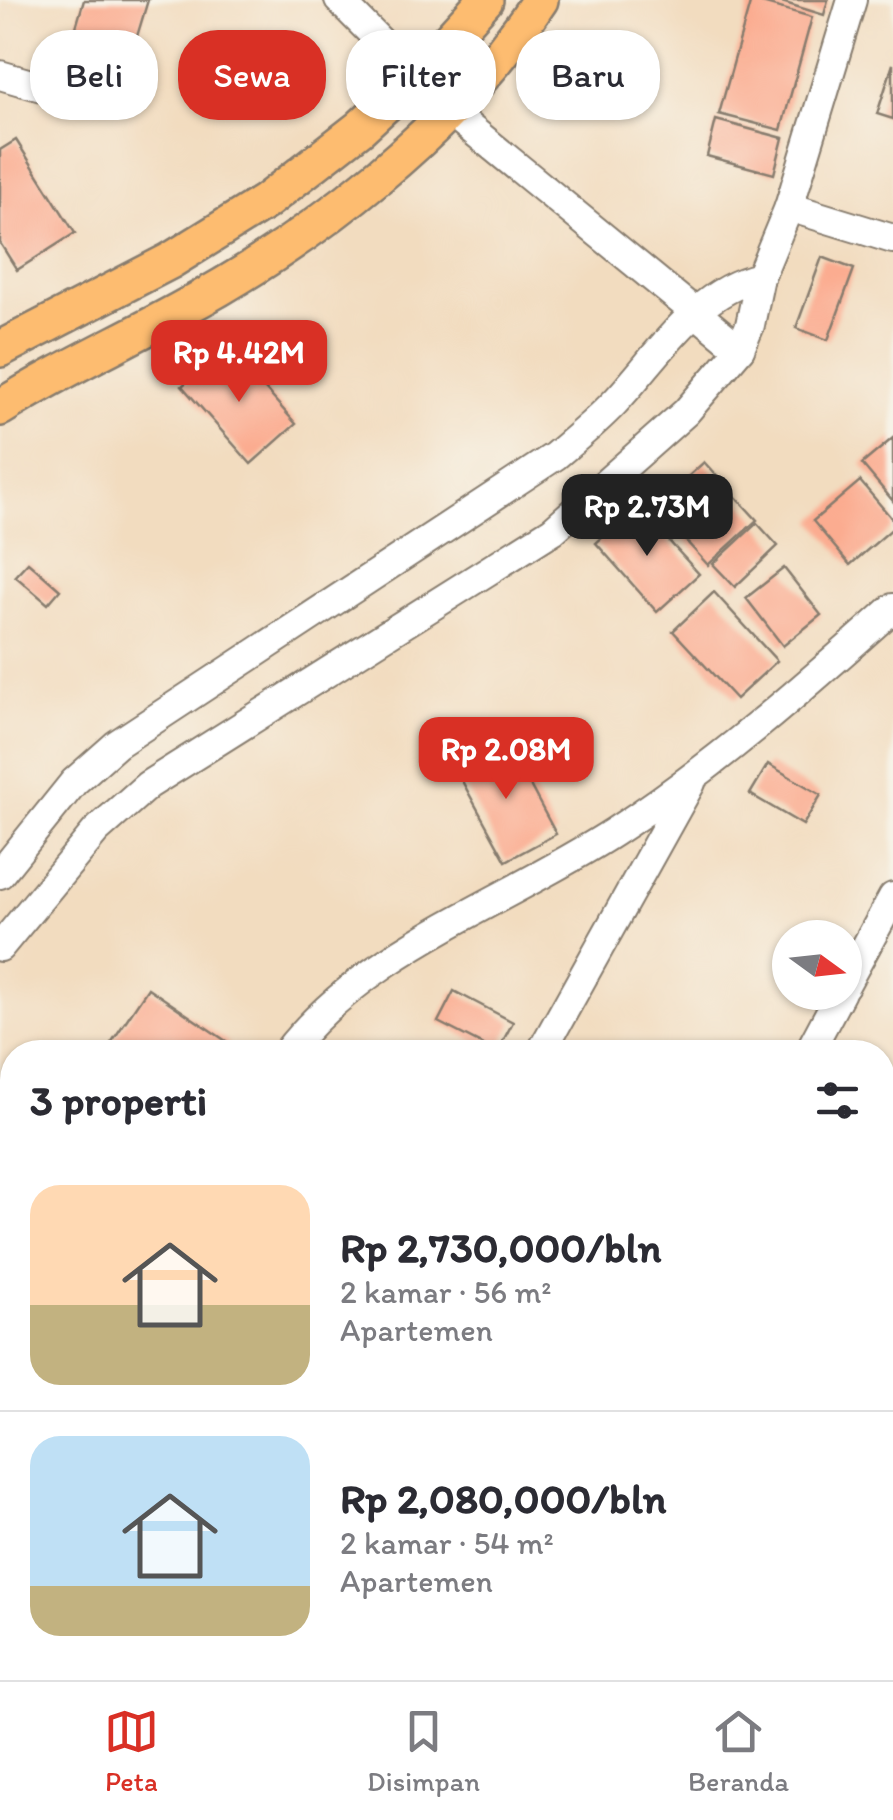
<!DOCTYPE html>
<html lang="id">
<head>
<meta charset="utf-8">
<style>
  :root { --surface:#fff; --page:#f7f7f7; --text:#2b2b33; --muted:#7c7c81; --line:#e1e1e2; --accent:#d93025 }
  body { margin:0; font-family:Itim,sans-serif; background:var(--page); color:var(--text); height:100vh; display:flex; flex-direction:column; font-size:38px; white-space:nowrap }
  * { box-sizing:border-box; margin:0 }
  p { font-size:32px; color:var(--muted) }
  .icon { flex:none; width:55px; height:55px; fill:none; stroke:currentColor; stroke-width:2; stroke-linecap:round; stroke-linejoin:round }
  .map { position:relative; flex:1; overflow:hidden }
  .sheet { position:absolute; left:0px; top:1040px; width:895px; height:640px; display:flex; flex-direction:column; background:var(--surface); border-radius:40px 40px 0 0; box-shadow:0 2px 8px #0004 }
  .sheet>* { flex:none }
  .banner { position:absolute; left:30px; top:30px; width:835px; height:90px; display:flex; gap:20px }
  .needle { width:65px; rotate:105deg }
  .controls { position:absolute; left:772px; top:920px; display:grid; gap:20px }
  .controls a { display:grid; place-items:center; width:90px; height:90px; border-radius:50%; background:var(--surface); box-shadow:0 2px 8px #0004; font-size:50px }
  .price { position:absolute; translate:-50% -85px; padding:0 22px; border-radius:20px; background:var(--accent); color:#fff; font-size:32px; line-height:65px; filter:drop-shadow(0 2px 5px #0008) }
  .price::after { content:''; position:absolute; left:50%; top:60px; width:30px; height:22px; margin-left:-15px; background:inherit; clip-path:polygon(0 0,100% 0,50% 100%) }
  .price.current { background:#222; color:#fff }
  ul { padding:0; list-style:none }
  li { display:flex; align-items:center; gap:30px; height:250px; padding:0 30px }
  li+li { border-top:2px solid var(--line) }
  li span { display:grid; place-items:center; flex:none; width:280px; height:200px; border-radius:30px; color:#555 }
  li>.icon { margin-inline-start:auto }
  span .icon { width:120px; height:120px; fill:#fffc; stroke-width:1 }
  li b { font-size:42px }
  h2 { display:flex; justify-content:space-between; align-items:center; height:120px; padding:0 30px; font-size:42px }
  .chip { padding:0 35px; border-radius:40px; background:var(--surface); box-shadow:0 2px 8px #0004; font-size:35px; line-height:90px }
  .chip.current { background:var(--accent); color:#fff }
  .tabs { display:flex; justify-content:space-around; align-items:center; height:140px; border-top:2px solid var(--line); background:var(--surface); font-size:28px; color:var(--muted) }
  .tabs a { display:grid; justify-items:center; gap:5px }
  .tabs .current { color:var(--accent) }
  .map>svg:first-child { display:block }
</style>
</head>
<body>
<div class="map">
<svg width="893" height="1680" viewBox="0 0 893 1680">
  <rect width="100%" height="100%" fill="#f7f3e8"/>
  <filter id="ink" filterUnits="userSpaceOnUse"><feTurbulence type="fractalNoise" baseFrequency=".01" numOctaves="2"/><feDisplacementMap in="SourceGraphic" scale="20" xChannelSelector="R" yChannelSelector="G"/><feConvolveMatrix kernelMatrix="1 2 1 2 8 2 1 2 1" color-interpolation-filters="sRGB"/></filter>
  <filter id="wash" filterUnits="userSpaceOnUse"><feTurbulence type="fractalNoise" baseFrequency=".0048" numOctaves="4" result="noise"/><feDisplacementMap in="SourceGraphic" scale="40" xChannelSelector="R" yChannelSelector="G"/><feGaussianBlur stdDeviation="2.25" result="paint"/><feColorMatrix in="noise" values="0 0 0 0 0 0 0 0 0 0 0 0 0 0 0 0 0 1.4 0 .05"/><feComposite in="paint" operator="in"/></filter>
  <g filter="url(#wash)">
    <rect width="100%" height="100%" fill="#f2dcbf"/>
    <g id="blocks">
      <g fill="#fbac90">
        <path d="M84 0H148L125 76 67 58Z"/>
        <path d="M751 0 812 17 781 130 719 114Z"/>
        <path d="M775 0H828L824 15Z"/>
        <path d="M893 64V119L877 114Z"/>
        <path d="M716 120 783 138 774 174 707 156Z"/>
        <path d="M16 140 75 233 17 270 0 243V150Z"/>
        <path d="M822 257 854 269 828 340 796 328Z"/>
        <path d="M227 346 296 424 251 464 182 386Z"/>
        <path d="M893 438V501L862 464Z"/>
        <path d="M704 462 757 520 708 565 655 507Z"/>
        <path d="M860 481 893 520V528L850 565 813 521Z"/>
        <path d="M637 506 699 574 657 612 596 543Z"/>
        <path d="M757 523 778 546 735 587 713 564Z"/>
        <path d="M28 562 60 590 48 604 15 576Z"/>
        <path d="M784 568 821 615 783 646 746 598Z"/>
        <path d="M714 592 777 661 736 699 673 631Z"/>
        <path d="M507 742 556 834 506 861 456 770Z"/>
        <path d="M768 764 821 795 803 825 750 794Z"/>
        <path d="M148 988 229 1043 222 1052 107 1049Z"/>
        <path d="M454 991 513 1022 497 1052 438 1022Z"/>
        <path d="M0 1087 12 1095 10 1198 0 1191Z"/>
        <path d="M882 1098 893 1104V1158L882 1177Z"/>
        <path d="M12 1575V1621L0 1615V1599Z"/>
        <path d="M882 1633 893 1638V1656L880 1680H829L805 1668H882Z"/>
      </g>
    </g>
  </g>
  <g filter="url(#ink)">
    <use href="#blocks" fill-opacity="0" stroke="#877c6e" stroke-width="2.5"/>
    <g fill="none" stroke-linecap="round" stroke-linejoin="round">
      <defs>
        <g id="minor">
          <path d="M339 0 448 110 740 349"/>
          <path d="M0 75 62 93"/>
          <path d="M789 207 893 239"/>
          <path d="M0 874 74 782 117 744 555 456C575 439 596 422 614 403 658 357 694 292 760 277"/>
          <path d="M0 947 96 831 148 785 553 530 686 412 740 349 750 325 760 277 789 207 852 0"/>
          <path d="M845 985 893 897"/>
          <path d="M287 1052C368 948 505 903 614 832 714 767 804 688 893 608"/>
          <path d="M541 1052 691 783"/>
          <path d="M809 1052 841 992"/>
          <path d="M882 1275 893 1259"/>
          <path d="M0 1298 12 1307"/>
          <path d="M882 1498 893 1503"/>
          <path d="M0 1532 12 1516"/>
          <path d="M317 1668 341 1680"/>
          <path d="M467 1680 474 1668"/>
          <path d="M651 1680 658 1668"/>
        </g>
        <g id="major">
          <path d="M0 349 170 261 265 202 360 128 415 77 485 0"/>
          <path d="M0 408C58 371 120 343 180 310 313 239 457 127 540 0"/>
        </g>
      </defs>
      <use href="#minor" stroke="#877c6e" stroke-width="32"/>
      <use href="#major" stroke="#877c6e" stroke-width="40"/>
      <use href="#minor" stroke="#fff" stroke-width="28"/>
      <use href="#major" stroke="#fdbc70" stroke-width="35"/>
    </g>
  </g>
</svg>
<div class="controls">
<a><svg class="needle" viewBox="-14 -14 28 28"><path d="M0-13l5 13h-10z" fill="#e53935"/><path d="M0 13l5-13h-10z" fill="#7c7c81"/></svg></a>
</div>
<b class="price" style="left:239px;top:405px">Rp 4.42M</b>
<b class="price current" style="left:647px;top:559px">Rp 2.73M</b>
<b class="price" style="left:506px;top:802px">Rp 2.08M</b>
<div class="banner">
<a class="chip">Beli</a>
<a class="chip current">Sewa</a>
<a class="chip">Filter</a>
<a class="chip">Baru</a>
</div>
<section class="sheet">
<h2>3 properti<svg class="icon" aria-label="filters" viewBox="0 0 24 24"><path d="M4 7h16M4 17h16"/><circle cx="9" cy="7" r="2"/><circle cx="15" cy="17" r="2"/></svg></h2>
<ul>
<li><span style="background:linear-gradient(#ffd9b3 60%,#c2b280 0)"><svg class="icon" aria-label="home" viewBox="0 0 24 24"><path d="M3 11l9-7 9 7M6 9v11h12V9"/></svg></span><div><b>Rp 2,730,000/bln</b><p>2 kamar · 56 m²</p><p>Apartemen</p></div></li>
<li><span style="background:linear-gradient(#bfe0f5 75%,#c2b280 0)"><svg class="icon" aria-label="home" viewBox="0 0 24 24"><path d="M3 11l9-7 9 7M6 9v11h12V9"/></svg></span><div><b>Rp 2,080,000/bln</b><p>2 kamar · 54 m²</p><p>Apartemen</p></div></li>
</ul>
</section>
</div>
<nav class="tabs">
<a class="current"><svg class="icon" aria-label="map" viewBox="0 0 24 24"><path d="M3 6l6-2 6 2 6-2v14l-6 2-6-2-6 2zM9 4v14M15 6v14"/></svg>Peta</a>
<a><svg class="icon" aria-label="saved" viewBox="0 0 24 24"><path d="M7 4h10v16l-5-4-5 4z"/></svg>Disimpan</a>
<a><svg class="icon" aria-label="home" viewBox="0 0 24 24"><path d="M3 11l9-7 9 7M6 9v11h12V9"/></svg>Beranda</a>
</nav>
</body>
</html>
